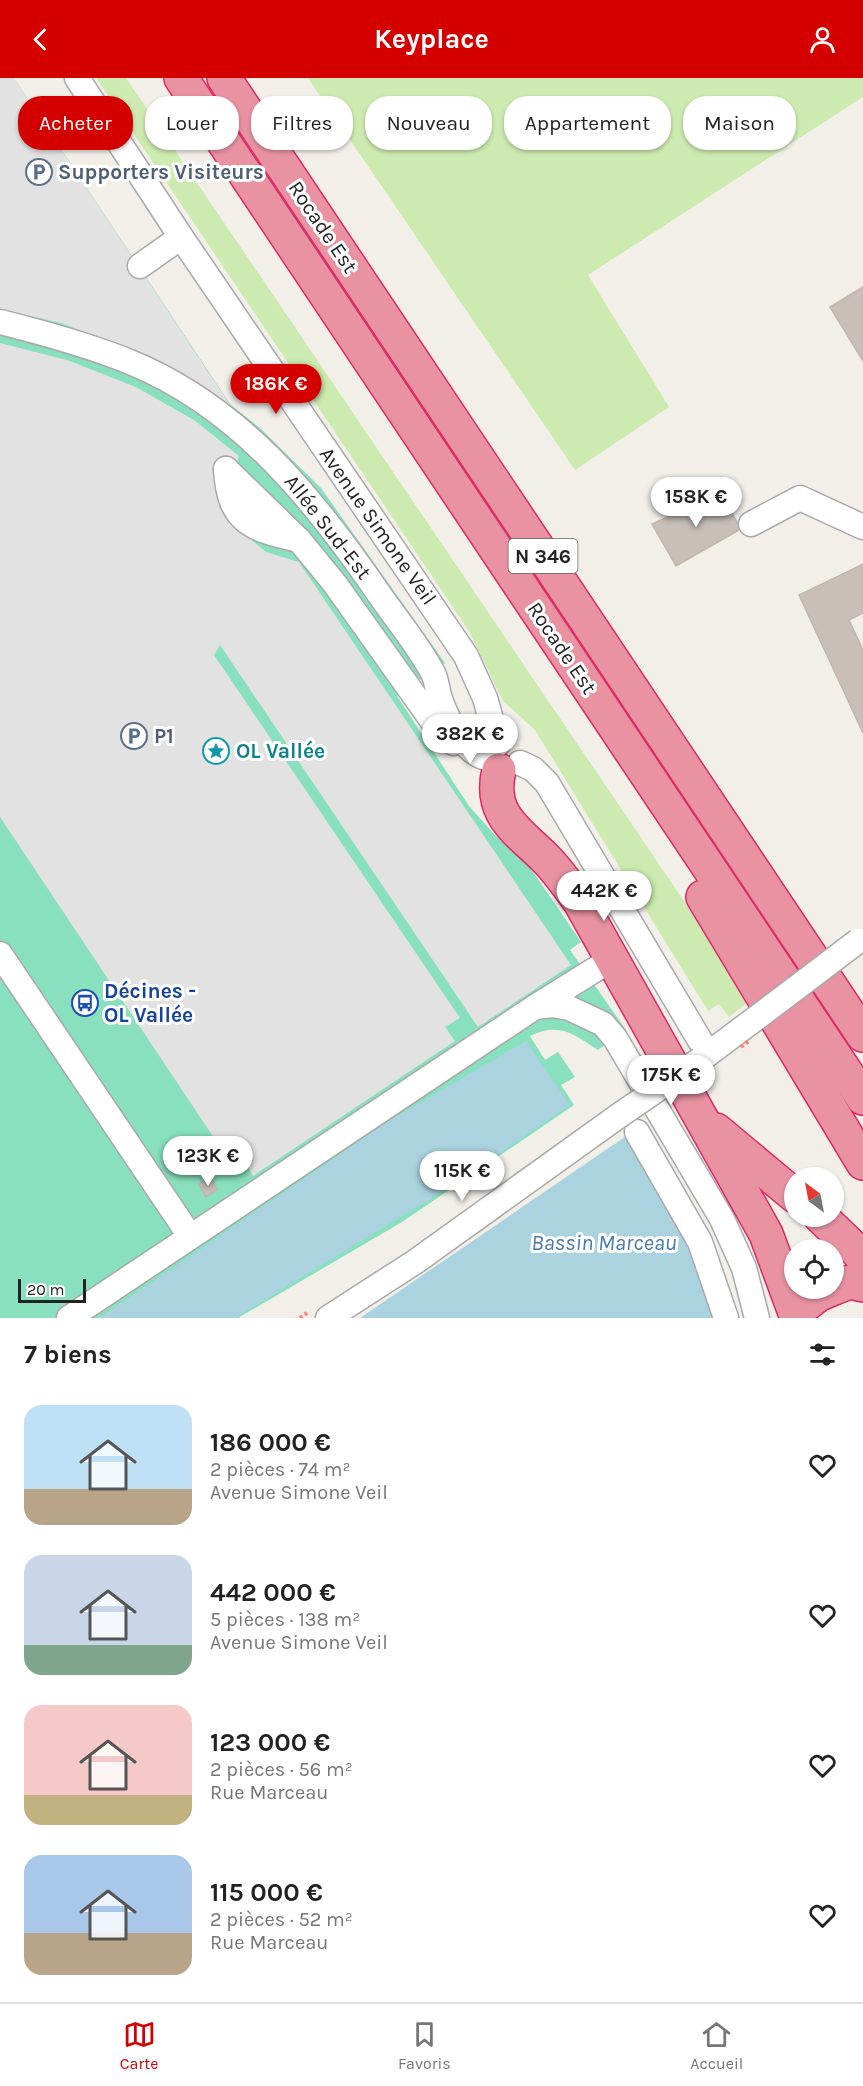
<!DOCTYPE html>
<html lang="fr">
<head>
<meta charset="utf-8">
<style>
  :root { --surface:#fff; --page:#f2f2f2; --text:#222; --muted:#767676; --line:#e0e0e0; --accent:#d40000 }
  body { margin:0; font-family:Karla,sans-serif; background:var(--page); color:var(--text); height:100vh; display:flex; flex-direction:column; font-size:22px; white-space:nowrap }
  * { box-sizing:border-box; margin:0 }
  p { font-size:20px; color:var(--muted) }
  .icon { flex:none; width:33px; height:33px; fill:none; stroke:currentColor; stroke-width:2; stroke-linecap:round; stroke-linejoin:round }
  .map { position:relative; height:1240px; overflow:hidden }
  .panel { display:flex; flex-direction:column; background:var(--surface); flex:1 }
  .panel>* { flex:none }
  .hud { position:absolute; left:18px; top:18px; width:828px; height:54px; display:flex; gap:12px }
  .needle { width:39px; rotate:328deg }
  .controls { position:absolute; left:784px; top:1089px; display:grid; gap:12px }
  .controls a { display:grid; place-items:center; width:60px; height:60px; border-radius:50%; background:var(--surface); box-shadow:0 2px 4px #0004; font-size:30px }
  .scale { position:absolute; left:18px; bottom:15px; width:68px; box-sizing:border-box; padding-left:6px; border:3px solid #222; border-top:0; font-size:16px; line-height:21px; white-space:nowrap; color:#222; -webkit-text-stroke:4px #fff; paint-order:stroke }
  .price { position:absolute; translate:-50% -51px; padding:0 14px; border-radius:21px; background:#fff; color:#222; font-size:20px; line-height:39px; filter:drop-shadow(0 2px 3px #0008) }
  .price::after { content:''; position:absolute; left:50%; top:36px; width:18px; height:14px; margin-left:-9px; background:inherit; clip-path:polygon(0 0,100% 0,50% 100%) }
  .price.on { background:var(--accent); color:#fff }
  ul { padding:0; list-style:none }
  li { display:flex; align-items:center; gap:18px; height:150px; padding:0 24px }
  li span { display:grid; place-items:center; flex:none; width:168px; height:120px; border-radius:18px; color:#555 }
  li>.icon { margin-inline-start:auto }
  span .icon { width:72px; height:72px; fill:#fffc; stroke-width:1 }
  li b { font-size:26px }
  h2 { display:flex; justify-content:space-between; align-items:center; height:72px; padding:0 24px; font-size:26px }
  .pill { padding:0 21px; border-radius:24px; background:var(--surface); box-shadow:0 2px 4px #0004; font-size:21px; line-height:54px }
  .pill.on { background:var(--accent); color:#fff }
  header { display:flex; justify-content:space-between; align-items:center; height:78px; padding:0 24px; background:var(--accent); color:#fff; font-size:27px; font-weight:700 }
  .menu { display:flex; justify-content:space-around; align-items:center; height:84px; border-top:2px solid var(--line); background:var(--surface); font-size:16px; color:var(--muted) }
  .menu a { display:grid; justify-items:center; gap:3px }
  .menu .on { color:var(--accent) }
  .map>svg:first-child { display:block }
</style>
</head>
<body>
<header><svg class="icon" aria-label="back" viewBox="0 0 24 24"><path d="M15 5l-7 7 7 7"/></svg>Keyplace<svg class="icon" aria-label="person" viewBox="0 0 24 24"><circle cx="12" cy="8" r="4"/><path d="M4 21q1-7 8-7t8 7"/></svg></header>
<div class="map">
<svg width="863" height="1240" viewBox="0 0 863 1240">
  <rect width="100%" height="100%" fill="#f2efe9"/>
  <g fill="#cdebb0">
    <path d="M96 0H126L751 922 729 939 719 926 708 933 535 652 503 623 469 553Z"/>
    <path d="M308 0H863V19L588 197 669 329 575 392Z"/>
  </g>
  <path fill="#88e0be" d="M0 0H14L230 326 260 350 321 410 445 585 397 618 469 728 495 757 527 785 581 864 570 872 626 952 598 972C573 956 560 944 530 958L545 982 558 974 575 999 561 1007 574 1027 402 1144 238 1240H0Z"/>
  <g fill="#e2e2e2">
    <path d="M0 0H14L230 327 146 277 61 245 0 231Z"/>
    <path d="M0 265 67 282 136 309 194 342 239 378 220 429 231 440 228 443 266 474 299 484 571 887 478 949 220 567 214 577 460 940 445 949 455 963 253 1098 245 1084 231 1094 219 1079 224 1075 0 739Z"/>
  </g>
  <g fill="#aad3df">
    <path d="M526 963 570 1027 450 1109 235 1240H99L392 1041Z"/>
    <path d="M629 1056 701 1195 715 1240H360Z"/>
  </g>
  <g fill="#c7bfb8" stroke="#c4b6ab" stroke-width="1.5">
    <path d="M863 209V283L830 229Z"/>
    <path d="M720 415 741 451 676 488 652 446Z"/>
    <path d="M863 486V535L849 542 863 572V655L799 517Z"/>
    <path d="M211 1100 217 1112 206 1119 199 1106Z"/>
  </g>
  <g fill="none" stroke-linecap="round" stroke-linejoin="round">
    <defs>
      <g id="minor">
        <path d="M77 0 181 159 466 578 485 620 498 666"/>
        <path d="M140 188 181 159"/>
        <path d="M0 244C44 255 88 267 130 284 240 329 314 421 379 516 397 542 418 567 433 595 437 603 437 612 440 621 448 643 465 678 491 681"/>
        <path d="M226 391 299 462 335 506 441 655 453 665"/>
        <path d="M226 391C229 444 250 451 299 462"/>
        <path d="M751 446 800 420 863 449"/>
        <path d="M520 685 533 691 547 705 708 976"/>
        <path d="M0 876 190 1158"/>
        <path d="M535 929 612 881"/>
        <path d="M700 982 755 941"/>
        <path d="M637 1054 700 1164 726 1240"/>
        <path d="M69 1240 535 929 553 927 569 930 603 946 615 960 722 1141 744 1190 757 1240"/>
        <path d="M328 1240 415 1184 617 1039"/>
      </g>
      <g id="highway">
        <path d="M181 0 863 1020"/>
        <path d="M224 0 863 957"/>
        <path d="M499 692C488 737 518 753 545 780 559 794 569 809 580 824L766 1156 797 1240"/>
        <path d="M703 819 863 1085"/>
        <path d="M716 1052 795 1118"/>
        <path d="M820 1138 863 1179"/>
        <path d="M834 1210 850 1204 863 1207"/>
        <path d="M796 1234 818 1217 834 1210"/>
      </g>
    </defs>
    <use href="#minor" stroke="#a9a9a9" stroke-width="27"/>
    <use href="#highway" stroke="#dc2a67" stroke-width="36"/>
    <path stroke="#fa8072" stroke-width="4" stroke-dasharray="3 3" stroke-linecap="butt" d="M300 1240 307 1235"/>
    <use href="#minor" stroke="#fff" stroke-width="24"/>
    <use href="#highway" stroke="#e892a2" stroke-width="33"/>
    <defs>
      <g id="minor-bridge">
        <path d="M755 941 858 863"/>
        <path d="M617 1039 700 982"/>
      </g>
    </defs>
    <use href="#minor-bridge" stroke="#a9a9a9" stroke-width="27" stroke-linecap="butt"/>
    <path stroke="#fa8072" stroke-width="4" stroke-dasharray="3 3" stroke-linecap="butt" d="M741 969 750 962"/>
    <use href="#minor-bridge" stroke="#fff" stroke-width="24"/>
  </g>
  <defs>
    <symbol id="parking-ring" viewBox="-11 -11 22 22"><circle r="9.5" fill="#fff" stroke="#5c6f8a" stroke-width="1.5"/><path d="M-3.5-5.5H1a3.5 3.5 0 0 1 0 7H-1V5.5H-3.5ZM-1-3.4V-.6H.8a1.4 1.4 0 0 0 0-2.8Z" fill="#5c6f8a"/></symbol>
    <symbol id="sight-ring" viewBox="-11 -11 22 22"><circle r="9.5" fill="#fff" stroke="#0f9aa8" stroke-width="1.5"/><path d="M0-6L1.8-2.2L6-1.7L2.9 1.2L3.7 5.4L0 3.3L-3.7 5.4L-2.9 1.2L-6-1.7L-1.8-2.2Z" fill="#0f9aa8"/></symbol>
    <symbol id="bus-ring" viewBox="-11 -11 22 22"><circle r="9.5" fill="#fff" stroke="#1a4fb4" stroke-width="1.5"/><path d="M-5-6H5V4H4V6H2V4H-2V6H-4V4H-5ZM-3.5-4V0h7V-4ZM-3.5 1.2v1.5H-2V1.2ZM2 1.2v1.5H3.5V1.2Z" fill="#1a4fb4"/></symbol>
  </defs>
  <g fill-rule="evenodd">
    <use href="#parking-ring" x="24" y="79" width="30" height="30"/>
    <use href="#parking-ring" x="119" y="643" width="30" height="30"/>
    <use href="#sight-ring" x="201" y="658" width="30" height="30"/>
    <use href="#bus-ring" x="70" y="910" width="30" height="30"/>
  </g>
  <g text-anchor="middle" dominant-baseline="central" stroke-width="6" stroke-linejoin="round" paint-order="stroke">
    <rect fill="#fff" stroke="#646464" stroke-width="1.5" x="508.5" y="461" width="69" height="34" rx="4.5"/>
    <g font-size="20" font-weight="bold" fill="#222">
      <text x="543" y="478">N 346</text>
    </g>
    <g font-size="21" font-weight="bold" fill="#4e5e75" stroke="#fff" text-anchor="start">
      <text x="58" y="94">Supporters Visiteurs</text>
      <text x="154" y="658">P1</text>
    </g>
    <g font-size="21" fill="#222" stroke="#fff">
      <text transform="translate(323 149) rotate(56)">Rocade Est</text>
      <text transform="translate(378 448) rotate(55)">Avenue Simone Veil</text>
      <text transform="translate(328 449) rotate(52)">Allée Sud-Est</text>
      <text transform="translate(562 570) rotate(56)">Rocade Est</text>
    </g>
    <g font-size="21" font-weight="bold" fill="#0d838f" stroke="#fff" text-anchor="start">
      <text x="236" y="673">OL Vallée</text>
    </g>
    <g font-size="21" font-weight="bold" fill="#164399" stroke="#fff" text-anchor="start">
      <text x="104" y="913">Décines -<tspan x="104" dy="24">OL Vallée</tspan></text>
    </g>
    <g font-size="22" font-style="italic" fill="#4a7aab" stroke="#fff">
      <text x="604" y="1165">Bassin Marceau</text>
    </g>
  </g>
</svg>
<div class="controls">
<a><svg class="needle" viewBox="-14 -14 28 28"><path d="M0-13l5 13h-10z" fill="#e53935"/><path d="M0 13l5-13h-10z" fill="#767676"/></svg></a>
<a><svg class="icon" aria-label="locate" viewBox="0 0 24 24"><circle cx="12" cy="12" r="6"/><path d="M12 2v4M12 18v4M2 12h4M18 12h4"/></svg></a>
</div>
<div class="scale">20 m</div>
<b class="price on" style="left:276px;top:337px">186K €</b>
<b class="price" style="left:696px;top:450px">158K €</b>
<b class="price" style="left:470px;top:687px">382K €</b>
<b class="price" style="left:604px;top:844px">442K €</b>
<b class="price" style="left:671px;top:1028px">175K €</b>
<b class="price" style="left:208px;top:1109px">123K €</b>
<b class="price" style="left:462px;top:1124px">115K €</b>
<div class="hud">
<a class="pill on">Acheter</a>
<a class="pill">Louer</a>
<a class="pill">Filtres</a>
<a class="pill">Nouveau</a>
<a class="pill">Appartement</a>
<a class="pill">Maison</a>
</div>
</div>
<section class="panel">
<h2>7 biens<svg class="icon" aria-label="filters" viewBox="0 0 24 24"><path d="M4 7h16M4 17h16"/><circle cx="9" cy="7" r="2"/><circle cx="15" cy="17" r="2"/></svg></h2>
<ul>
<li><span style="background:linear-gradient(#bfe0f5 70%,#b9a48a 0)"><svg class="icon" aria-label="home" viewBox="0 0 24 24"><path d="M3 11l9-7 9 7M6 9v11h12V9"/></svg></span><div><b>186 000 €</b><p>2 pièces · 74 m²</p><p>Avenue Simone Veil</p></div><svg class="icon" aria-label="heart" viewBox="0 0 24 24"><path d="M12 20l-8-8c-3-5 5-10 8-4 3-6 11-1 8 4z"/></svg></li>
<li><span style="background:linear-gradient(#c9d6e8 75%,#7fa58c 0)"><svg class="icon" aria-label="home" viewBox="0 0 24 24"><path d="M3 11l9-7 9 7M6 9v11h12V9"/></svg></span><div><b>442 000 €</b><p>5 pièces · 138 m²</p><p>Avenue Simone Veil</p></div><svg class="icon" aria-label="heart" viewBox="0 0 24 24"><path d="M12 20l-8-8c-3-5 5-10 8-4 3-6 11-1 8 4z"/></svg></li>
<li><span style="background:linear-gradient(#f6c9c9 75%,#c2b280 0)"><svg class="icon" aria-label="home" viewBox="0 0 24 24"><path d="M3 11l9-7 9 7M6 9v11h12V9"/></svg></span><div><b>123 000 €</b><p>2 pièces · 56 m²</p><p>Rue Marceau</p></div><svg class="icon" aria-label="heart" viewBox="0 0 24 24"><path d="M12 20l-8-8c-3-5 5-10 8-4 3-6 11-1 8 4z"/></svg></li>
<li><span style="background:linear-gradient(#a9c7e8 65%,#b9a48a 0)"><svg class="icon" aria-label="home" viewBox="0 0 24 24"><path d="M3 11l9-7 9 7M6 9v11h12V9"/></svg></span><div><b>115 000 €</b><p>2 pièces · 52 m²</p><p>Rue Marceau</p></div><svg class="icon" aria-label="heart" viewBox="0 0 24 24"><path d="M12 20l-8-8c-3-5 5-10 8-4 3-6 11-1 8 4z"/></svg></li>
</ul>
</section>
<nav class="menu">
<a class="on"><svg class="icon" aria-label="map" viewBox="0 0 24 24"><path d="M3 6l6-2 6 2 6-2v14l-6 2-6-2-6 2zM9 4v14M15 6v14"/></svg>Carte</a>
<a><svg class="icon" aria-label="saved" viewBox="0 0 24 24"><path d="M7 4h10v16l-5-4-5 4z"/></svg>Favoris</a>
<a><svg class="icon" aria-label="home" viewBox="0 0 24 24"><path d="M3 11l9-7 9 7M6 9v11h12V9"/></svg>Accueil</a>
</nav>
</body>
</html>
